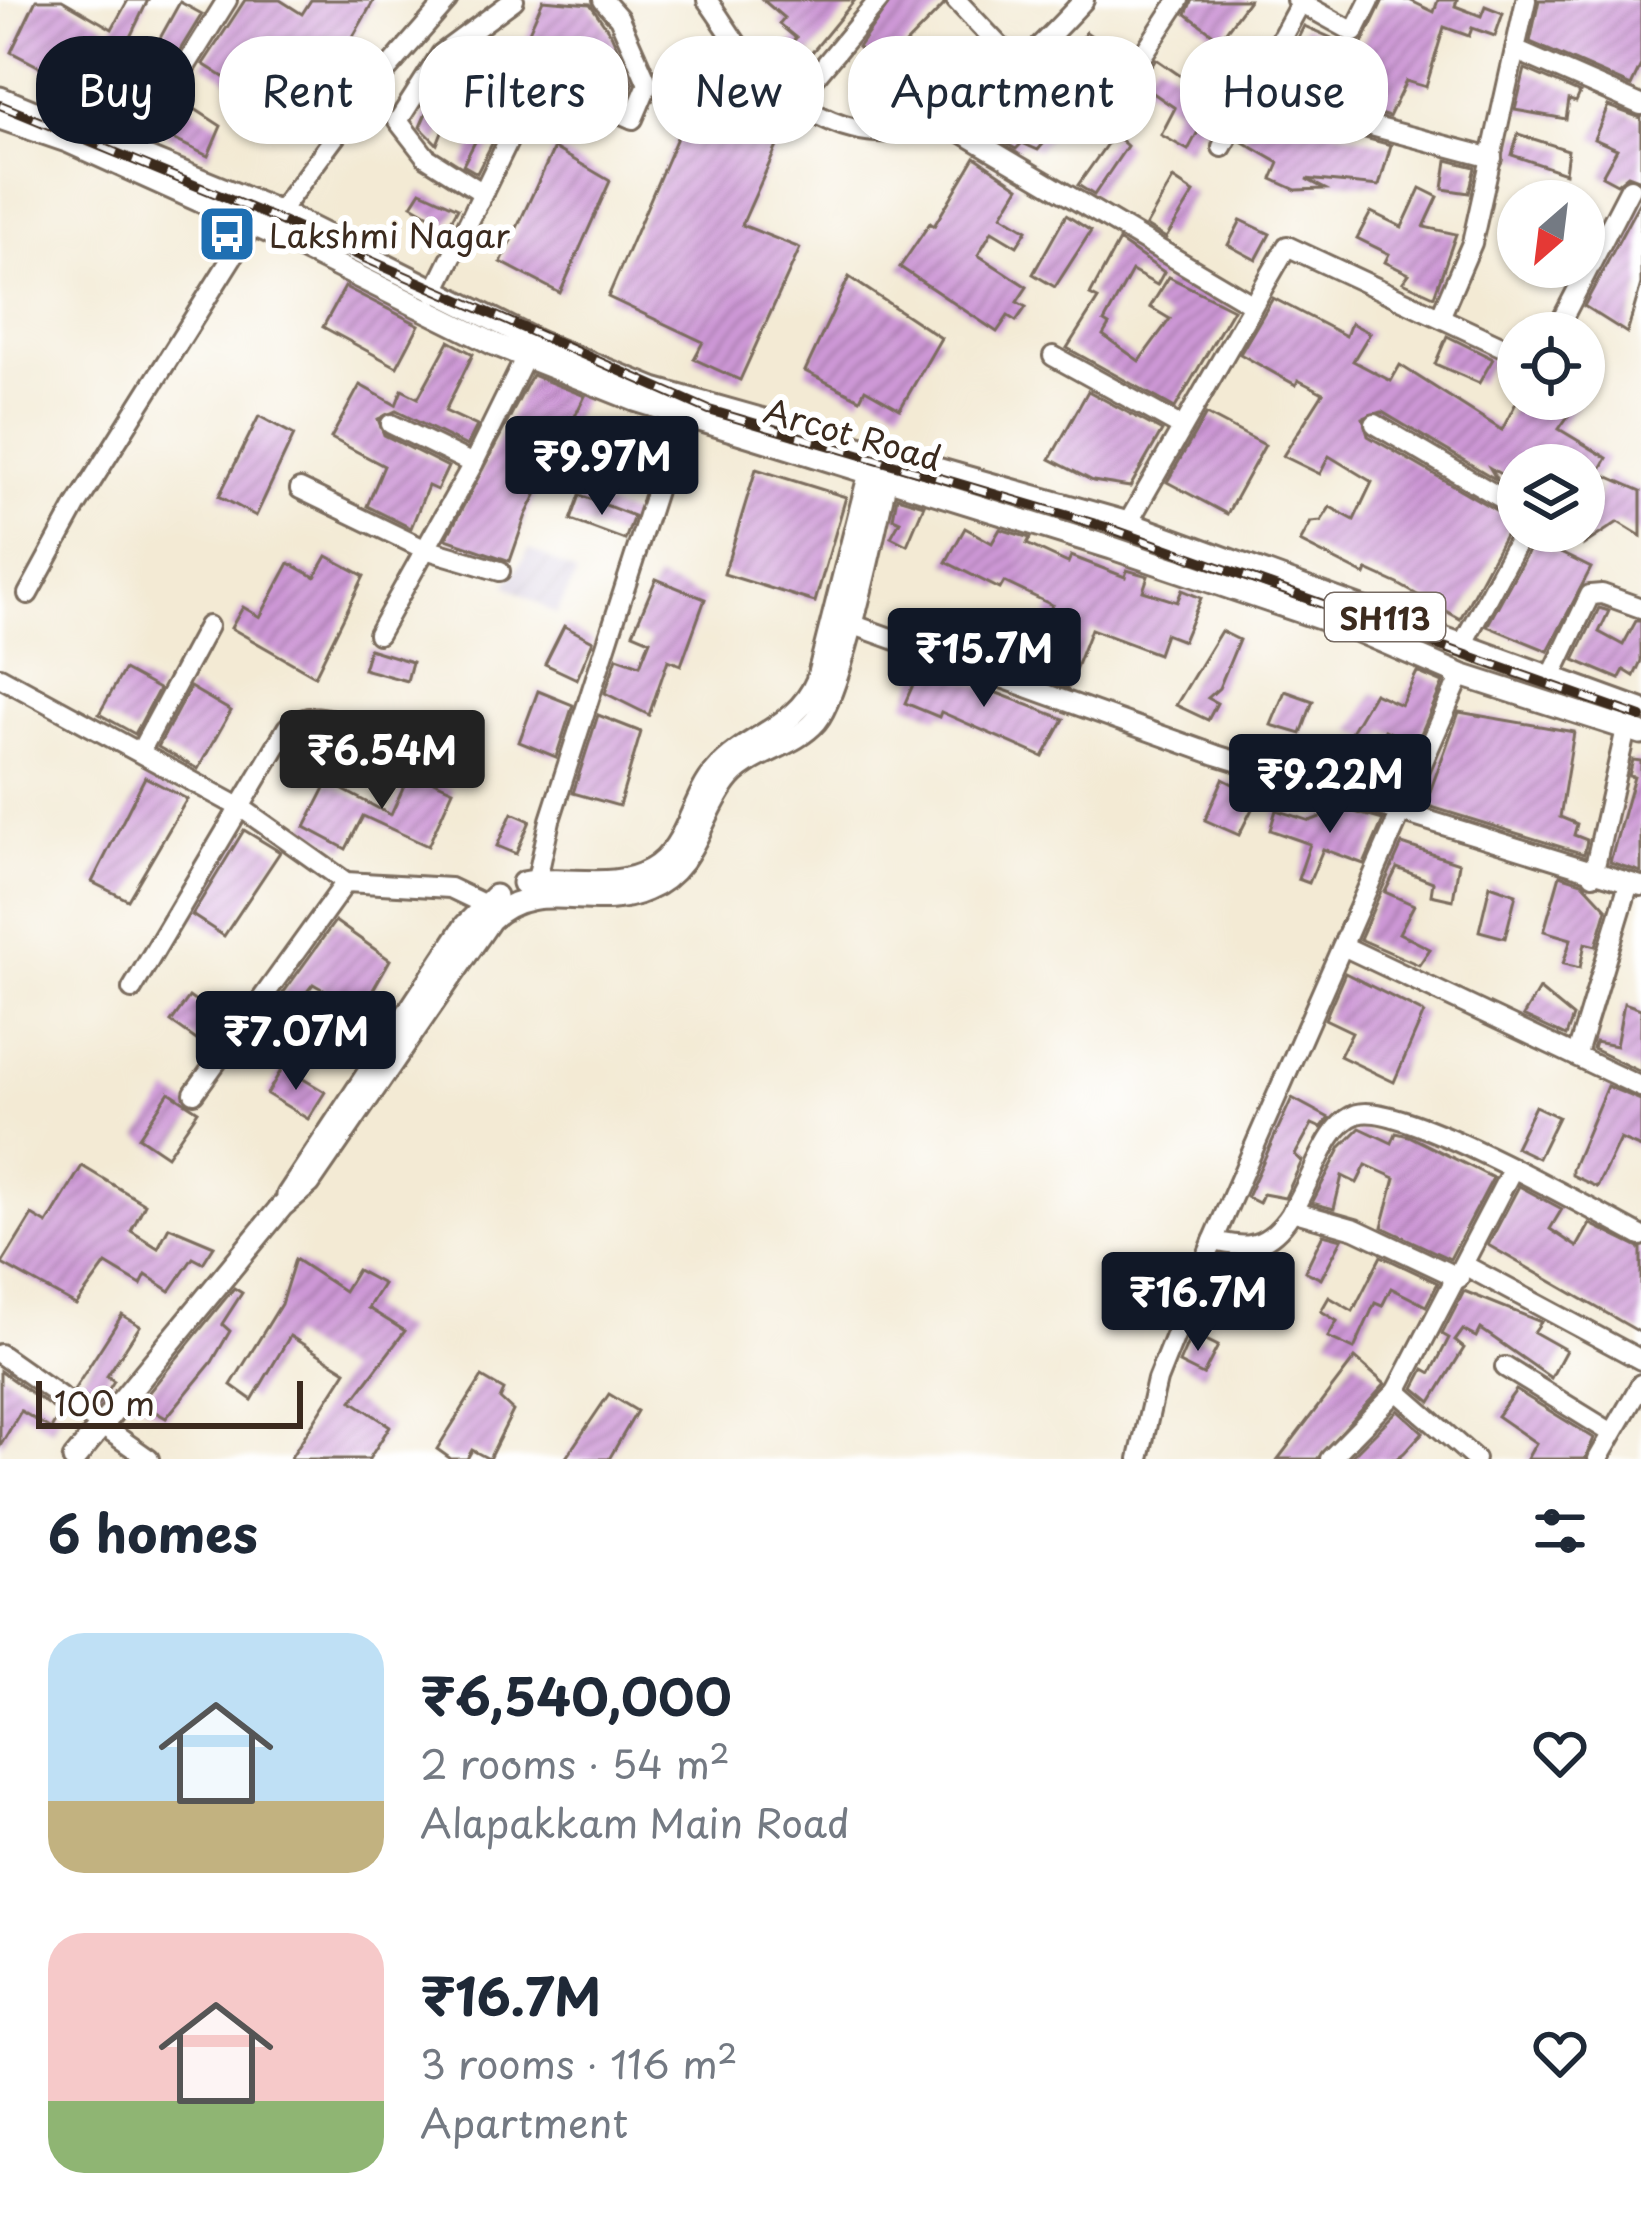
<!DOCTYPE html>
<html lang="en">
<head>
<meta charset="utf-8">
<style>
  :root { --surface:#fff; --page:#f2f2f3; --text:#1f2937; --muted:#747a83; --accent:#111827 }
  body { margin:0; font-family:"Playpen Sans",sans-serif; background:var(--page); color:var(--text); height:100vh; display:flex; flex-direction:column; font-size:45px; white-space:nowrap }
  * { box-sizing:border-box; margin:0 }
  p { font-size:39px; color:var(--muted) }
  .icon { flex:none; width:66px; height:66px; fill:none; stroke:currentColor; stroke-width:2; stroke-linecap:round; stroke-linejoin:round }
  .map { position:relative; height:1459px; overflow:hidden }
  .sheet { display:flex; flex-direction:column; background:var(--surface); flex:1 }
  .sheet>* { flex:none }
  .hud { position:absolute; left:36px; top:36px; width:1569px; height:108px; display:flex; gap:24px }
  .needle { width:78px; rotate:208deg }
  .tools { position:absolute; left:1497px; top:180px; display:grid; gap:24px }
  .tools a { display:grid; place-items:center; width:108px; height:108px; border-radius:50%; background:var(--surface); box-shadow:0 3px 9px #0004; font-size:60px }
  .scale { position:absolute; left:36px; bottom:30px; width:267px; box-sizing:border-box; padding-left:12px; border:6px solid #3b2a1e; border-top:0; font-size:33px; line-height:42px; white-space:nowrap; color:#3b2a1e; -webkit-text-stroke:9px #fff; paint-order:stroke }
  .price { position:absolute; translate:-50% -102px; padding:0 27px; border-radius:12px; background:var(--accent); color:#fff; font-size:39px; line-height:78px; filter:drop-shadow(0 3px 6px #0008) }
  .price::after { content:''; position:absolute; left:50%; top:72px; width:36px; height:27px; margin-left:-18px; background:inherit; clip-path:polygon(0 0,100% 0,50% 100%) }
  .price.current { background:#222; color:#fff }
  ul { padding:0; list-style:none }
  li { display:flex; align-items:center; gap:36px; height:300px; padding:0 48px }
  li span { display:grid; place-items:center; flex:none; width:336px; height:240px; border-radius:36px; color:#555 }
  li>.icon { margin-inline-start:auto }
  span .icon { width:144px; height:144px; fill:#fffc; stroke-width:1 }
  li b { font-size:51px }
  h2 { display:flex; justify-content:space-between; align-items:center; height:144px; padding:0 48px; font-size:51px }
  .pill { padding:0 42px; border-radius:48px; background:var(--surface); box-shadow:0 3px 9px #0004; font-size:42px; line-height:108px }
  .pill.current { background:var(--accent); color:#fff }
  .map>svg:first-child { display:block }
</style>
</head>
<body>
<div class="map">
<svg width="1641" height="1459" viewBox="0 0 1641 1459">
  <defs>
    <pattern id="industrial-furrows" width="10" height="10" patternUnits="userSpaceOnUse" patternTransform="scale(3)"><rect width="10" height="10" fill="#cbbfd5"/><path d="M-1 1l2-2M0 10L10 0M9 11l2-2" fill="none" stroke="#afa4b6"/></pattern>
    <pattern id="building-hatch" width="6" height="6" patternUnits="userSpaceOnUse" patternTransform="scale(3)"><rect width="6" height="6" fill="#cd98d6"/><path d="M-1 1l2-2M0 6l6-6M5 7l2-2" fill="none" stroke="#a87cad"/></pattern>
  </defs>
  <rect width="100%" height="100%" fill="#fff"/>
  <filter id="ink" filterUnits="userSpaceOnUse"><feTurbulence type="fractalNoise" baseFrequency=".00833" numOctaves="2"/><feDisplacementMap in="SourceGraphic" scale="24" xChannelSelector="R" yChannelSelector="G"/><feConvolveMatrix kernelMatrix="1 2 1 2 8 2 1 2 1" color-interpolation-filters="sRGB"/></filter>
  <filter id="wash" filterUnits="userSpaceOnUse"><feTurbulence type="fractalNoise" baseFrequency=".004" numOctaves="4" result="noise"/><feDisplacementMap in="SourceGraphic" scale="48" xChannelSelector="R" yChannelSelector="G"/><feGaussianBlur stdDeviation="2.7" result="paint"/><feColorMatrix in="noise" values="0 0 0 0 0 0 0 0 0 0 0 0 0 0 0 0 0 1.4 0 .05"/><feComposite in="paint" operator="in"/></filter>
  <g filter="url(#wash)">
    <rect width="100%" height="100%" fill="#f3ead4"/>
    <path fill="url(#industrial-furrows)" d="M530 549 577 574 556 614 506 585Z"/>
    <g id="blocks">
      <g fill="url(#building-hatch)">
        <path d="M36 0H62L112 29 128 0H148L130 37 154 49 180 2 202 14 156 89 134 77 123 98 66 73 63 79 11 52Z"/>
        <path d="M245 0H280L302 14 311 0H374L326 84 274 51 247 92 203 64Z"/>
        <path d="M543 0 590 4 611 34 633 84 626 101 549 68 529 71 477 173 463 165 480 132 447 119 437 144 420 127 440 81 464 53 509 77Z"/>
        <path d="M763 0H855L791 78 774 64 796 38 779 24 784 18Z"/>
        <path d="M892 0H943L944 5 902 48 908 53 888 75 858 47Z"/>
        <path d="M1192 0H1249L1220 39 1186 14Z"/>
        <path d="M1383 0H1409L1434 12 1438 0H1457L1455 6 1481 16 1485 6 1503 13 1495 36 1472 28 1469 36 1444 27 1426 87 1406 81 1389 117 1276 82 1304 26 1359 50Z"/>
        <path d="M1539 0H1641V65L1631 86 1530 42Z"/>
        <path d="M1086 32 1103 44 1091 64 1112 77 1102 95 1065 70Z"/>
        <path d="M692 45 735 64 750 81 718 120 778 144 742 225 800 248 740 380 694 359 703 342 608 297 698 89 682 84Z"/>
        <path d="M1156 59 1195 86 1184 102 1222 119 1214 134 1201 126 1188 150 1161 135 1175 108 1140 84Z"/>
        <path d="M1525 69 1580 93 1576 102 1569 100 1566 119 1515 110Z"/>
        <path d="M181 100 221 126 208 156 165 135Z"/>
        <path d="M1608 106 1641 118V180L1628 175 1617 184 1602 176 1617 149 1594 139Z"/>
        <path d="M1258 110 1295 126 1298 120 1391 145 1379 186 1306 179 1325 189 1296 190 1272 179 1279 163 1241 141Z"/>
        <path d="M1020 116 1027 121 1032 116 1054 131 1038 150 1022 143 1016 149 1002 141Z"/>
        <path d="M1114 134 1127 146 1094 195 1078 185Z"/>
        <path d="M1518 134 1568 150 1565 173 1512 155Z"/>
        <path d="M554 148 610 181 560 293 501 262Z"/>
        <path d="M975 157 1019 187 1002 215 1027 230 1017 246 992 231 978 255 1027 287 1017 302 1026 307 1016 321 1008 316 997 332 900 267 930 223 934 226Z"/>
        <path d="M1447 160 1475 167 1469 193 1443 189Z"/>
        <path d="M1173 179 1194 193 1166 238 1146 226Z"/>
        <path d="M1420 188 1438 197 1424 227 1456 234 1434 296 1403 282 1409 274 1385 262 1389 254 1357 238 1371 212 1402 227Z"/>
        <path d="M421 191 458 208 448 226 412 205Z"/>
        <path d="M1641 199V284L1627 333 1584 306Z"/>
        <path d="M1066 215 1091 231 1055 287 1033 274Z"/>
        <path d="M1241 220 1270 234 1256 260 1228 245Z"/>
        <path d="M1119 241 1164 272 1157 285 1132 271 1104 322 1109 325 1103 335 1139 361 1170 319 1150 307 1169 277 1233 309 1175 408 1067 348 1098 299 1090 295Z"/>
        <path d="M849 277 941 338 900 409 865 389 860 399 805 371Z"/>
        <path d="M345 287 419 325 397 367 323 327Z"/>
        <path d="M1273 298 1346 336 1351 323 1370 333 1353 361 1391 381 1400 365 1502 430 1518 399H1580L1559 429 1607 458 1596 478 1584 471V465L1549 455 1543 465H1518V484L1490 468 1497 480 1382 412 1363 418 1368 436 1513 520 1460 619 1398 584 1367 570 1365 575 1300 542 1311 522 1321 521 1330 507 1354 520 1372 482 1329 456 1320 474 1283 456 1323 393 1298 380 1296 385 1240 354Z"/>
        <path d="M1447 336 1493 359 1479 383 1435 364Z"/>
        <path d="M449 341 473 354 445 411 477 426 467 446 396 411 378 419 384 435 448 467 437 490 428 486 411 528 367 506 384 466 331 438 360 385 396 405 402 390 418 398Z"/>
        <path d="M532 375 585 396 526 515 510 561 446 539Z"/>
        <path d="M1088 391 1162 431 1130 487 1093 481 1050 459Z"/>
        <path d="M1206 414 1265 445 1227 514 1167 482Z"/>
        <path d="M259 416 294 435 256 516 219 496Z"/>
        <path d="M756 469 846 497 815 602 724 574Z"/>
        <path d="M1607 476 1641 491V536L1618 522 1585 544 1592 525 1587 523Z"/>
        <path d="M580 495 634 516 625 540 571 520Z"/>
        <path d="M897 497 924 505 907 545 891 537 900 521 893 518Z"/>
        <path d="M965 528 992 543 1000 529 1030 538 1027 544 1068 563 1071 556 1125 577 1127 570 1148 576 1143 591 1177 602 1182 590 1201 598 1183 641 1165 634 1158 654 1091 629 1068 688 1026 673 1052 605 1004 582 1000 589 946 562Z"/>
        <path d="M1534 540 1591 568 1548 651 1487 626Z"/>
        <path d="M327 556 364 576 315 676 231 628 243 607 260 617 289 563 315 577Z"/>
        <path d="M656 579 705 599 681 665 668 660 649 715 605 693 617 657 640 665 650 640 633 633Z"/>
        <path d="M1599 608 1609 611 1599 632 1623 645 1636 621H1641V661L1634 676 1624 670 1619 679 1574 660Z"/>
        <path d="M564 626 593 641 577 679 545 664Z"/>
        <path d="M1221 631 1239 640 1219 688 1208 698 1217 703 1208 720 1176 705Z"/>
        <path d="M369 649 412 662 407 681 363 669Z"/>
        <path d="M922 664 1064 719 1043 757 941 712 939 717 905 703Z"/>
        <path d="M124 670 159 689 135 734 99 714Z"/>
        <path d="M1417 672 1443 683 1416 745 1385 730 1379 743 1352 730 1374 693 1401 705Z"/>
        <path d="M190 687 231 711 198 769 158 747Z"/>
        <path d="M538 691 573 705 556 757 519 742Z"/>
        <path d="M1285 691 1313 701 1301 734 1271 725Z"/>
        <path d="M1459 712 1574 732 1560 817 1577 824 1574 835 1587 840 1584 854 1425 805Z"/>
        <path d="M598 715 641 732 619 806 573 793Z"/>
        <path d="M322 731 361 742 340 786 293 763 307 732Z"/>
        <path d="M1633 760 1641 761V872L1610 862 1634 777 1629 776Z"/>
        <path d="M411 771 453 790 428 846 363 816 346 849 305 827 328 782 391 815Z"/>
        <path d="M145 777 187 799 128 900 92 882Z"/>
        <path d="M1223 779 1258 797 1239 835 1205 820Z"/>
        <path d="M1344 809 1383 820 1364 864 1323 849 1309 883 1298 879 1310 844 1270 830 1276 810 1310 821 1325 815 1339 819Z"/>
        <path d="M512 813 530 821 516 854 497 846Z"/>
        <path d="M244 830 280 852 224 936 192 915Z"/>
        <path d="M1402 844 1459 863 1453 900 1431 895 1433 882 1397 868 1385 892 1414 905 1399 933 1430 949 1419 965 1360 939Z"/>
        <path d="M1560 875 1582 882 1607 909 1596 946 1585 943 1580 968 1563 964 1571 939 1544 931Z"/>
        <path d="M1490 885 1516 894 1505 938 1479 931Z"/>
        <path d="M335 921 390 960 338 1051 313 1037 334 996 313 984 290 1014 309 1027 285 1063 250 1039Z"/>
        <path d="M1345 973 1424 1013 1394 1082 1340 1056 1352 1032 1325 1019Z"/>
        <path d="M1539 989 1573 1017 1566 1036 1523 1016Z"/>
        <path d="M189 997 227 1024 209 1049 171 1022Z"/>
        <path d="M1624 1003 1641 1009V1072L1593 1049 1595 1042 1616 1046Z"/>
        <path d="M283 1067 325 1092 308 1119 267 1094Z"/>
        <path d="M1607 1086 1641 1100V1148L1620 1139 1597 1187 1572 1175V1169Z"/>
        <path d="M169 1092 198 1111 167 1156 139 1137Z"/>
        <path d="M1292 1098 1329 1118 1321 1128 1312 1124 1295 1155 1302 1161 1285 1198 1263 1194 1259 1203 1247 1197Z"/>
        <path d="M1535 1106 1558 1117 1538 1158 1515 1147Z"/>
        <path d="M1360 1128 1392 1143 1396 1133 1409 1136 1493 1178 1450 1259 1382 1227 1395 1178 1366 1165 1357 1183 1342 1176 1334 1209 1312 1203 1341 1147Z"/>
        <path d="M82 1166 145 1204 131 1231 158 1248 169 1227 214 1246 203 1263 193 1258 170 1291 146 1275 141 1285 106 1264 76 1305 2 1264 32 1215 47 1224Z"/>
        <path d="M1519 1186 1562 1209 1550 1229 1577 1247 1590 1224 1641 1249V1333L1488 1245Z"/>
        <path d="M1323 1234 1342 1239 1321 1279 1305 1271Z"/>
        <path d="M1381 1256 1438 1283 1426 1306 1391 1288 1382 1306 1375 1303 1354 1349 1328 1337 1337 1321 1321 1311 1329 1297 1353 1311Z"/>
        <path d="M295 1259 344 1291 357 1270 383 1284 368 1308 405 1331 352 1401 390 1426 369 1459H290L346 1371 290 1336 252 1400 231 1385 281 1304Z"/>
        <path d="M234 1288 242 1293 222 1324 230 1331 212 1362 166 1418 140 1403Z"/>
        <path d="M1464 1291 1541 1322 1534 1332 1566 1350 1551 1378 1481 1329 1477 1337 1463 1330 1455 1341 1464 1348 1431 1402 1414 1388 1424 1369 1431 1373 1449 1338 1442 1334Z"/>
        <path d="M122 1315 140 1326 107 1376 114 1381 98 1406 74 1390Z"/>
        <path d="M1192 1333 1218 1346 1203 1375 1179 1363Z"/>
        <path d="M1355 1358 1385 1384 1317 1459H1278Z"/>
        <path d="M0 1371 60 1413 51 1429 21 1411 0 1446Z"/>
        <path d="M482 1377 504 1390 500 1399 513 1411 489 1459 472 1450 467 1459H451L437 1449Z"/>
        <path d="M1516 1390 1594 1438 1585 1459H1527L1536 1443 1497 1416Z"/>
        <path d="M609 1394 637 1411 609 1459H565Z"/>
        <path d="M1398 1410 1423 1432 1404 1453 1396 1459H1349Z"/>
      </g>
    </g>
  </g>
  <g filter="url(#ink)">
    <use href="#blocks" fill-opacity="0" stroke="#7b6d5e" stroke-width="3"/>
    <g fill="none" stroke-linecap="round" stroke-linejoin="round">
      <defs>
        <g id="minor">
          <path d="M707 0C725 24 740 53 762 74 892 196 987 104 1084 0"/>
          <path d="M956 0 1020 68"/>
          <path d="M1296 0 1354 32 1370 0"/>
          <path d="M1515 50 1641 105"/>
          <path d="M1254 95 1492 158"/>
          <path d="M1115 97 1179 0"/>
          <path d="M795 101 879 0"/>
          <path d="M944 122 1250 303"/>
          <path d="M1222 147 1301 2"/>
          <path d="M134 149 227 0"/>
          <path d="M483 193 426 157 398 121 441 54 514 0"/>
          <path d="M279 212 372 87 448 0"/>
          <path d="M434 293 537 82 544 80 633 119 648 84 619 18 603 0"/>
          <path d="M1441 315 1472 243 1526 0"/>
          <path d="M1555 333 1630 188"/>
          <path d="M1053 356 1182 427"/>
          <path d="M1375 424 1518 508"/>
          <path d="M473 464 526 356"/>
          <path d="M300 489 422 548 500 571"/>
          <path d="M1128 523 1287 246 1518 354"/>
          <path d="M28 594 76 506 253 224"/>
          <path d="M843 621 1216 755 1641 886"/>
          <path d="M378 634 473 464 391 424"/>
          <path d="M1462 645 1523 531"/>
          <path d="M0 677 243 809 346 882 450 888 494 909"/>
          <path d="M1550 679 1590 595 1602 594 1641 608"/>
          <path d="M140 752 208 626"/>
          <path d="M1593 875 1626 729"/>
          <path d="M534 893 550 820 680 416"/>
          <path d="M1343 946 1641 1087"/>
          <path d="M132 989 287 728C311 708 335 721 362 729"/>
          <path d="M1577 1054 1629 883"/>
          <path d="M194 1093 346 882"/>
          <path d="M1292 1211 1355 1229 1459 1278"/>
          <path d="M1213 1241C1224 1243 1239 1247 1250 1245 1307 1235 1312 1129 1357 1114 1400 1100 1594 1211 1641 1236"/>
          <path d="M1464 1265 1641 1360"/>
          <path d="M0 1354 149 1459"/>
          <path d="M1505 1367 1612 1433"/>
          <path d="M1397 1391 1475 1459"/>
          <path d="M1139 1459 1157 1380 1213 1241 1461 675"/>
          <path d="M1330 1459 1397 1391 1513 1168"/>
          <path d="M1598 1459 1641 1384"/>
        </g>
        <g id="major">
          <path d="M0 98 279 212 538 342 654 389 1128 523 1641 710"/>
          <path d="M0 118 67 141 269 232 494 344 635 400 1112 548 1361 632 1461 675 1641 733"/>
          <path d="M523 883C566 875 612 892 651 870 688 849 690 801 716 771 748 734 797 729 817 681L873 461"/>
          <path d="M288 1195 466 925 495 896"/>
          <path d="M74 1459 282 1206 309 1183 490 920C537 875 593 914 646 890 695 869 698 820 726 782 747 752 793 748 816 721 843 689 877 515 889 466"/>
        </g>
      </defs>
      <use href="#minor" stroke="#7b6d5e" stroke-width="24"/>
      <use href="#major" stroke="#7b6d5e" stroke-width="27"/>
      <use href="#minor" stroke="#fff" stroke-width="18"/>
      <use href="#major" stroke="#fff" stroke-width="21"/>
      <defs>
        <path id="rail" d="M0 105 265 214 709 410 1106 527 1641 717"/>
      </defs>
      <use href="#rail" stroke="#3b2a1e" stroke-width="10"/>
      <use href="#rail" stroke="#fff" stroke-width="6" stroke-dasharray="18" stroke-linecap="butt"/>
    </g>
  </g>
  <defs>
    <symbol id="bus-square" viewBox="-11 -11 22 22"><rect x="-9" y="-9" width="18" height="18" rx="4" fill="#1f6fb2" stroke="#fff"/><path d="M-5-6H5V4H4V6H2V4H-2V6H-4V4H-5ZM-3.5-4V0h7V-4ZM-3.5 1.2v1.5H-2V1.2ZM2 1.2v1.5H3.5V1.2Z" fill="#fff"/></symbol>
  </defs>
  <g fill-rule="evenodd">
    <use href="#bus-square" x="194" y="201" width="66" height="66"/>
  </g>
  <g text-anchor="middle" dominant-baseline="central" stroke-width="12" stroke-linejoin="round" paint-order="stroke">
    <rect fill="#fff" stroke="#766a62" stroke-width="3" x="1325" y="593" width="120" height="48" rx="9"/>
    <g font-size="30" font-weight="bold" fill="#3b2a1e">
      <text x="1385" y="617">SH113</text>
    </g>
    <g font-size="33" fill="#3b2a1e" stroke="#fff" text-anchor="start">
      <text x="269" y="234">Lakshmi Nagar</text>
    </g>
    <g font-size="33" fill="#3b2a1e" stroke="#fff">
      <text transform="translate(853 433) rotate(16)">Arcot Road</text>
    </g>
  </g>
</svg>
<div class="tools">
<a><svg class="needle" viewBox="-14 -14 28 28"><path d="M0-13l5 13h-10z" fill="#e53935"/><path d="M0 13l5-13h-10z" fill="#747a83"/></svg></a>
<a><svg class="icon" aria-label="locate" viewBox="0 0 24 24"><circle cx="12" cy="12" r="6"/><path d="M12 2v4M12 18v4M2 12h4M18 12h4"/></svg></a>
<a><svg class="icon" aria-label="layers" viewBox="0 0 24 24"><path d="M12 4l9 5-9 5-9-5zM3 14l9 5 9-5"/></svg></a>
</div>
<div class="scale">100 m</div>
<b class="price" style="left:602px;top:518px">₹9.97M</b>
<b class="price" style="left:984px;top:710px">₹15.7M</b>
<b class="price current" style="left:382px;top:812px">₹6.54M</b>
<b class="price" style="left:1330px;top:836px">₹9.22M</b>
<b class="price" style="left:296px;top:1093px">₹7.07M</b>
<b class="price" style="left:1198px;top:1354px">₹16.7M</b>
<div class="hud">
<a class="pill current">Buy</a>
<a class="pill">Rent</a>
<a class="pill">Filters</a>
<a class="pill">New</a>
<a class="pill">Apartment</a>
<a class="pill">House</a>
</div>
</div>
<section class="sheet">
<h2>6 homes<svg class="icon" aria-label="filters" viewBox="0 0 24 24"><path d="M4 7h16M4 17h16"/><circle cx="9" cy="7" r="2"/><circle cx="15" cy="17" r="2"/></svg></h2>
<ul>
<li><span style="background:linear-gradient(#bfe0f5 70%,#c2b280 0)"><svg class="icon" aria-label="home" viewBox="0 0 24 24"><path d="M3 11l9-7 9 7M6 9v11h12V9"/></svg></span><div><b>₹6,540,000</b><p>2 rooms · 54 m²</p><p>Alapakkam Main Road</p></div><svg class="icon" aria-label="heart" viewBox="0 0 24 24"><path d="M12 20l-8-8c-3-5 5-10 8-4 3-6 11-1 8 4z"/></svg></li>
<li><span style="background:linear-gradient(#f6c9c9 70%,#8fb573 0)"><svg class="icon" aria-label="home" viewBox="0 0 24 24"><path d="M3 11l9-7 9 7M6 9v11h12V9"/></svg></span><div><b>₹16.7M</b><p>3 rooms · 116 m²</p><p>Apartment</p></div><svg class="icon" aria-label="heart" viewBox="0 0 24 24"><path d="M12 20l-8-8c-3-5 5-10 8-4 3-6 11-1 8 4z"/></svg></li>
</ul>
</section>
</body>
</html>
